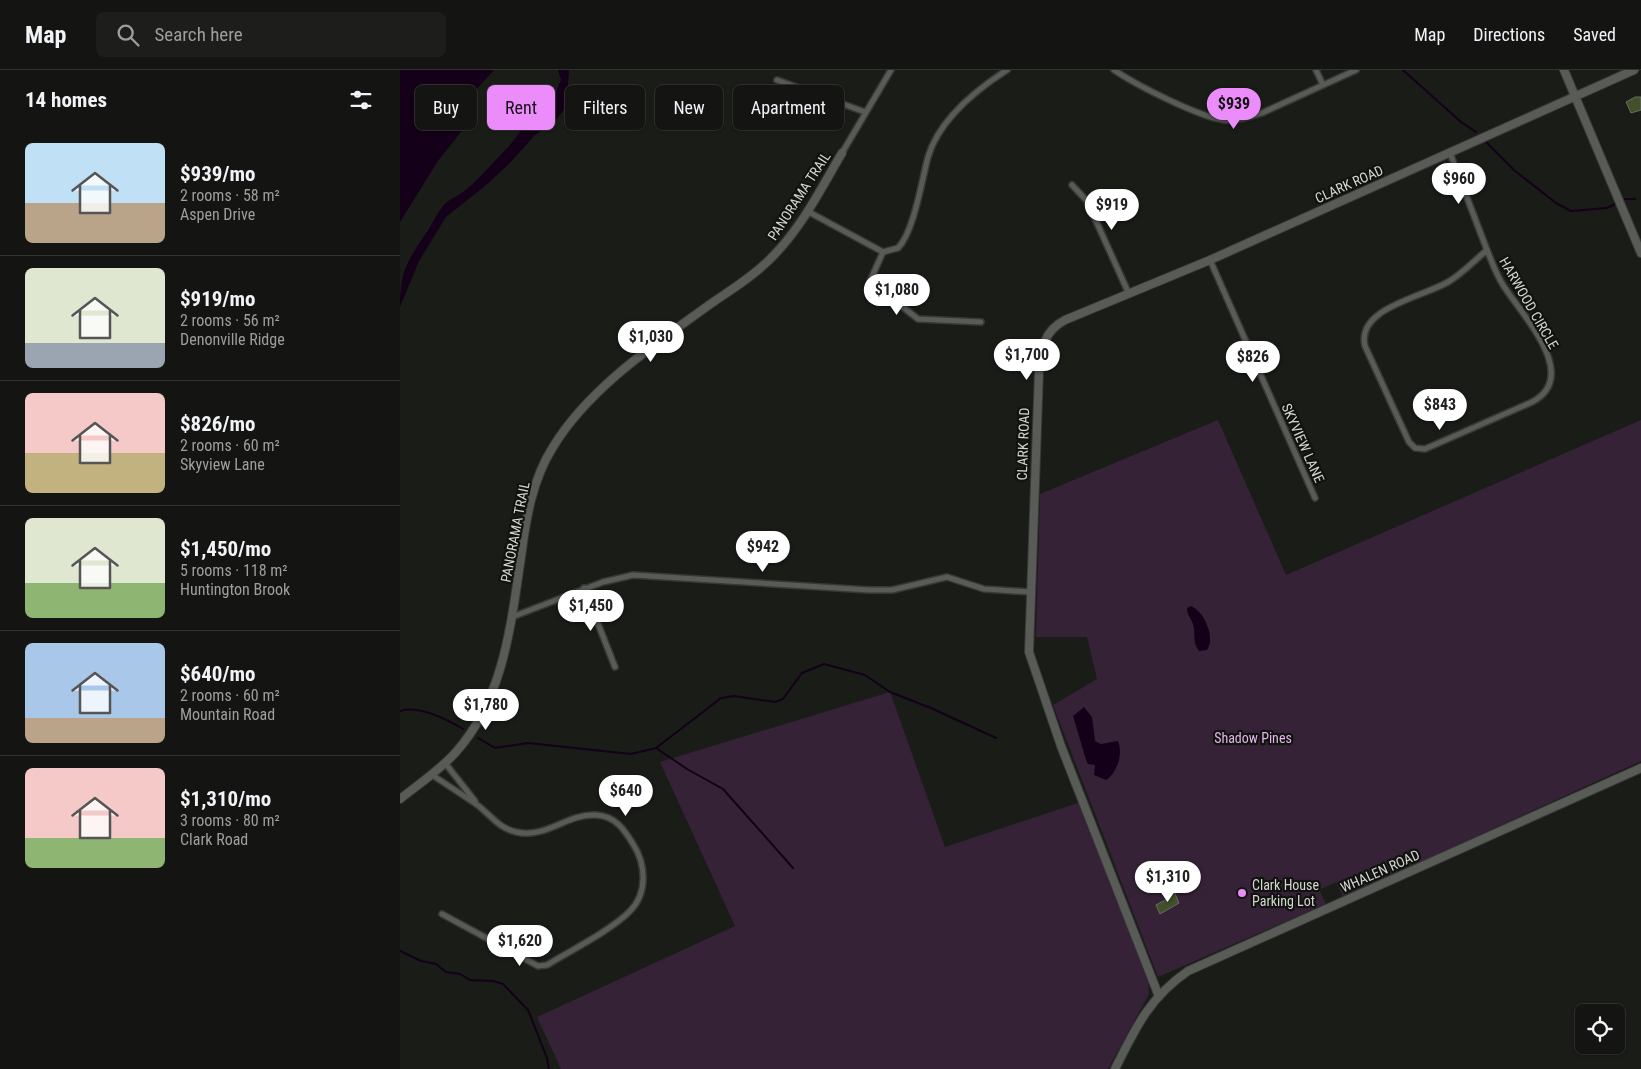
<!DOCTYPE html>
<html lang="en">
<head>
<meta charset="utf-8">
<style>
  :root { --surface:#141512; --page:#1d1e1b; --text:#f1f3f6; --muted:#9d9f9f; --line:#333432; --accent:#ec8cfb }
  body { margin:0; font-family:"Roboto Condensed",sans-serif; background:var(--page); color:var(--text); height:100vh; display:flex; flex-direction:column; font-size:19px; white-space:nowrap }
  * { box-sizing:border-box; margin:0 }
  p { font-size:16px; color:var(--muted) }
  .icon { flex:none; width:28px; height:28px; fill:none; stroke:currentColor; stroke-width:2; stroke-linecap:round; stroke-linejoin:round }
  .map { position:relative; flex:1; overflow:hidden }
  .drawer { display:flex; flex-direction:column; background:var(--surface); width:400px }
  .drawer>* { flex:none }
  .banner { position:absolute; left:15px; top:15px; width:475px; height:45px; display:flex; gap:10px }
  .tools { position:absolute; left:1175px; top:934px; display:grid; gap:10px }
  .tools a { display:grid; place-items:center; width:50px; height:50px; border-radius:8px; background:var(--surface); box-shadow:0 1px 4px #0004,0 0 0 1px var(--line); font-size:25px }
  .price { position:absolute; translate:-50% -42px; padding:0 11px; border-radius:18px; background:#fff; color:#222; font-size:16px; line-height:32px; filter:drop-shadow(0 1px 2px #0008) }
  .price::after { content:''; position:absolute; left:50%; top:30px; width:15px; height:11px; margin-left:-8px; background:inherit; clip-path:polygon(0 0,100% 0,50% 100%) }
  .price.current { background:var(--accent); color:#111 }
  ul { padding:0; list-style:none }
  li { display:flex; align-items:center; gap:15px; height:125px; padding:0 25px }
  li+li { border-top:1px solid var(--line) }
  li span { display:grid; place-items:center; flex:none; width:140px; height:100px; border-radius:8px; color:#555 }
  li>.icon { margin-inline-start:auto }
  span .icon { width:60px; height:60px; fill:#fffc; stroke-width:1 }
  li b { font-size:21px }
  h2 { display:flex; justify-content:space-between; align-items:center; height:60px; padding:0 25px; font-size:21px }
  .tag { padding:0 18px; border-radius:8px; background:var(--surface); box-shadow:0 1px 4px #0004,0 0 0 1px var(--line); font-size:18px; line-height:45px }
  .tag.current { background:var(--accent); color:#111 }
  header { display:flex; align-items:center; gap:30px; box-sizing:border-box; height:70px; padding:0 25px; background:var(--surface); border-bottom:1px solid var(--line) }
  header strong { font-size:24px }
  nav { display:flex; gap:28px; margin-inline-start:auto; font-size:18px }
  .search { width:350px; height:45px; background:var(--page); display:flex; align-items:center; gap:12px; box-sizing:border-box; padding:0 18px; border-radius:8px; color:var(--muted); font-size:19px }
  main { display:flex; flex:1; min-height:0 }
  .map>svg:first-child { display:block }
</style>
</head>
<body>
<header>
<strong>Map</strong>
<div class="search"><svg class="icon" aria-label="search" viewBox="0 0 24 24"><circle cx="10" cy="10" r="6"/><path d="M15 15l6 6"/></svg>Search here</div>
<nav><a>Map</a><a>Directions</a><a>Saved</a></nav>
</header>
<main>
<section class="drawer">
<h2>14 homes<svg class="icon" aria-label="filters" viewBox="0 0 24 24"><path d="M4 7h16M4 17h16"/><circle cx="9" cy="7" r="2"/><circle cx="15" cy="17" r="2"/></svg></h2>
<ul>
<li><span style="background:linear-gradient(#bfe0f5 60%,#b9a48a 0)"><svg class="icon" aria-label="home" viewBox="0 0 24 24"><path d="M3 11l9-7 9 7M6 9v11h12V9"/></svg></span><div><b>$939/mo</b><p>2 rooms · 58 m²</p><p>Aspen Drive</p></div></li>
<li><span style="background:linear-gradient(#dfe7d0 75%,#9aa5b1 0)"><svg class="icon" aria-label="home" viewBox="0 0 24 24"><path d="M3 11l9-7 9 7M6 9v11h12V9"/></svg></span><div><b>$919/mo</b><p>2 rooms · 56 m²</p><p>Denonville Ridge</p></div></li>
<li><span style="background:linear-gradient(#f6c9c9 60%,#c2b280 0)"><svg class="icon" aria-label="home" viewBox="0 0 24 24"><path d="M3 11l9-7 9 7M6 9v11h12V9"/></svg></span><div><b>$826/mo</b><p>2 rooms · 60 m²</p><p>Skyview Lane</p></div></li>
<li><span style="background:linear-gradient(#dfe7d0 65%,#8fb573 0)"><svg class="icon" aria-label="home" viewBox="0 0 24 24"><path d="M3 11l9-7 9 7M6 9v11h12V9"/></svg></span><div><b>$1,450/mo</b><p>5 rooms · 118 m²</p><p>Huntington Brook</p></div></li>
<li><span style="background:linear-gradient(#a9c7e8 75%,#b9a48a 0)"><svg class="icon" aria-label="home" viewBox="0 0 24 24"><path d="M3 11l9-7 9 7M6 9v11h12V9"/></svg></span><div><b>$640/mo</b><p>2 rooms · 60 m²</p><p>Mountain Road</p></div></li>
<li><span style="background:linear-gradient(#f6c9c9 70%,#8fb573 0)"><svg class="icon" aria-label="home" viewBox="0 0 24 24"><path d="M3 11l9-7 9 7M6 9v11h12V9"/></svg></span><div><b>$1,310/mo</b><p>3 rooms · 80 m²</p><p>Clark Road</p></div></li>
</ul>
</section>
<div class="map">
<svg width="1241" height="999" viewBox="0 0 1241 999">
  <rect width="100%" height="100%" fill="#1a1c18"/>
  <g fill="#352237">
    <path d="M818 350 886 505 1241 350V691L943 827 936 812 919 820 926 834 758 907 653 635 697 609 687 567H636L640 424Z"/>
    <path d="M490 622 545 777 678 733 748 911 749 924 708 999H161L137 947 335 856 260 692Z"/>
  </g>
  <g fill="#140018">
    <path d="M0 0H94L73 23 68 53 38 91 0 152Z"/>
    <path d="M158 0H169L167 29 163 41 155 51 135 65 109 94 85 116 46 147 19 191 0 237C0 197 9 190 30 157 35 149 39 139 47 132 52 128 58 126 63 122 80 109 94 91 109 76 124 59 136 33 156 22L161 10Z"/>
    <path d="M791 536C804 541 816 568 807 580L799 581C792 572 796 564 793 554 791 548 787 545 787 538Z"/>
    <path d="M684 637 692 647 695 671 701 674 718 671C723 683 718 702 706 710L694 705 695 695 688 694 686 690 673 646Z"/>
  </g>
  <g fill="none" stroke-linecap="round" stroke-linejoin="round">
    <g stroke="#140018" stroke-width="2">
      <path d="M1003 0 1061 52 1076 62"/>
      <path d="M1086 72 1114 100 1156 133 1171 141 1207 138 1217 133"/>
      <path d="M1225 129H1235"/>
      <path d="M0 641C19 635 46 649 63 659"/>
      <path d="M78 668 95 678 128 673 231 684 256 678 321 628 334 626 375 632 383 629 402 603 424 594 465 605 490 622 531 638 596 668"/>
      <path d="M256 678 287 699 323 719 393 798"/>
      <path d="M0 881 21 891 36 894 46 902 60 904 70 910 93 911 103 914 128 940 147 988 149 999"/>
    </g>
  </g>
  <g fill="#425129" stroke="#676a65">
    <path d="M1235 27H1241V40L1231 43 1226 32Z"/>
    <path d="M774 821 779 833 760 844 756 835 767 829 766 825Z"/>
  </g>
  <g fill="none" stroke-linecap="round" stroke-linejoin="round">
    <defs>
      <g id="street">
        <path d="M714 0C736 15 799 47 824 50 838 51 850 47 862 43L956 0"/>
        <path d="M916 0 923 15"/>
        <path d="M377 10 465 42"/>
        <path d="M442 83 491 0"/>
        <path d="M1050 83 1087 180"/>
        <path d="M672 115 687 131 729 224"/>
        <path d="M407 141 483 182 498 178C514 162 522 109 528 87 539 50 576 20 607 0"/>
        <path d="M1087 180C1092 192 1096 204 1103 215 1121 244 1182 306 1132 332L1025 379 1015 378 1009 372 965 276C956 238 1023 227 1048 212 1062 204 1074 191 1087 180Z"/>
        <path d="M483 182 470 211 518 249 581 252"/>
        <path d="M810 190 915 428"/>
        <path d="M184 518 215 597"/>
        <path d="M112 547 203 512 233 505 469 520H492L547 507 584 519 630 522"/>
        <path d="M45 693 75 731"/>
        <path d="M32 705C46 714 61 724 76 734 90 744 98 758 116 762 146 769 168 743 196 745 215 746 224 759 233 774 246 794 248 823 230 841 213 859 170 881 147 895L138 896 42 844"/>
      </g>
      <g id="secondary">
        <path d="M1164 0 1241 183"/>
        <path d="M0 729C19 714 40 700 56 682 104 628 111 554 121 487 126 449 132 410 153 377 189 318 254 275 309 235 329 221 351 208 368 191 400 161 420 120 442 83"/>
        <path d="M758 924 661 676 629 582 639 301C641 278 644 261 665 250L810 190 1234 0"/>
        <path d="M715 999C736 957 749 928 788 901L1241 698"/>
      </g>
    </defs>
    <use href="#street" stroke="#373936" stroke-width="8"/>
    <use href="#secondary" stroke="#373936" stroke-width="10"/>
    <use href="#street" stroke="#595b57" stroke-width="5"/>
    <use href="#secondary" stroke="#595b57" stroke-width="8"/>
  </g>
  <circle fill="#ec8cfb" stroke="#11130f" stroke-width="2" cx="842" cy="823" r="5"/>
  <g text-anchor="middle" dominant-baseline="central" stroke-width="4.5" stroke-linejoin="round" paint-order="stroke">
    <g font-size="14" fill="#d6d7d4" stroke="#11130f">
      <text transform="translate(949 114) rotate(-24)">CLARK ROAD</text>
      <text transform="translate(399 126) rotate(-57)">PANORAMA TRAIL</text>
      <text transform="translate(1129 233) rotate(60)">HARWOOD CIRCLE</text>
      <text transform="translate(903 373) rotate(66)">SKYVIEW LANE</text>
      <text transform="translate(623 374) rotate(-88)">CLARK ROAD</text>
      <text transform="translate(115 462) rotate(-79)">PANORAMA TRAIL</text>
      <text transform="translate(980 801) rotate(-24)">WHALEN ROAD</text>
    </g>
    <g font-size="14" fill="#e5b4ed" stroke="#11130f">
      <text x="853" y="668">Shadow Pines</text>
    </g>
    <g font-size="14" fill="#d6d7d4" stroke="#11130f" text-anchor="start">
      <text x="852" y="815">Clark House<tspan x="852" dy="16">Parking Lot</tspan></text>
    </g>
  </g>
</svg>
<div class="tools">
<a><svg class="icon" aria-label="locate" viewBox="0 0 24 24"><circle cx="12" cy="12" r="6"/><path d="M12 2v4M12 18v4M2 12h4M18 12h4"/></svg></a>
</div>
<b class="price current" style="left:834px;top:60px">$939</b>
<b class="price" style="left:1059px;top:135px">$960</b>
<b class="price" style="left:712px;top:161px">$919</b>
<b class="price" style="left:497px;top:246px">$1,080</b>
<b class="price" style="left:251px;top:293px">$1,030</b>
<b class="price" style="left:627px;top:311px">$1,700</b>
<b class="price" style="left:853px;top:313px">$826</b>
<b class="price" style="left:1040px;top:361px">$843</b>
<b class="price" style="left:363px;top:503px">$942</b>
<b class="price" style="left:191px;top:562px">$1,450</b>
<b class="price" style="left:86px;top:661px">$1,780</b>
<b class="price" style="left:226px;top:747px">$640</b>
<b class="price" style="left:768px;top:833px">$1,310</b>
<b class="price" style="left:120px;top:897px">$1,620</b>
<div class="banner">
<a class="tag">Buy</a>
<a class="tag current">Rent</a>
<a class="tag">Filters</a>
<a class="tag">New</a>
<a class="tag">Apartment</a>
</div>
</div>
</main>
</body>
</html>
